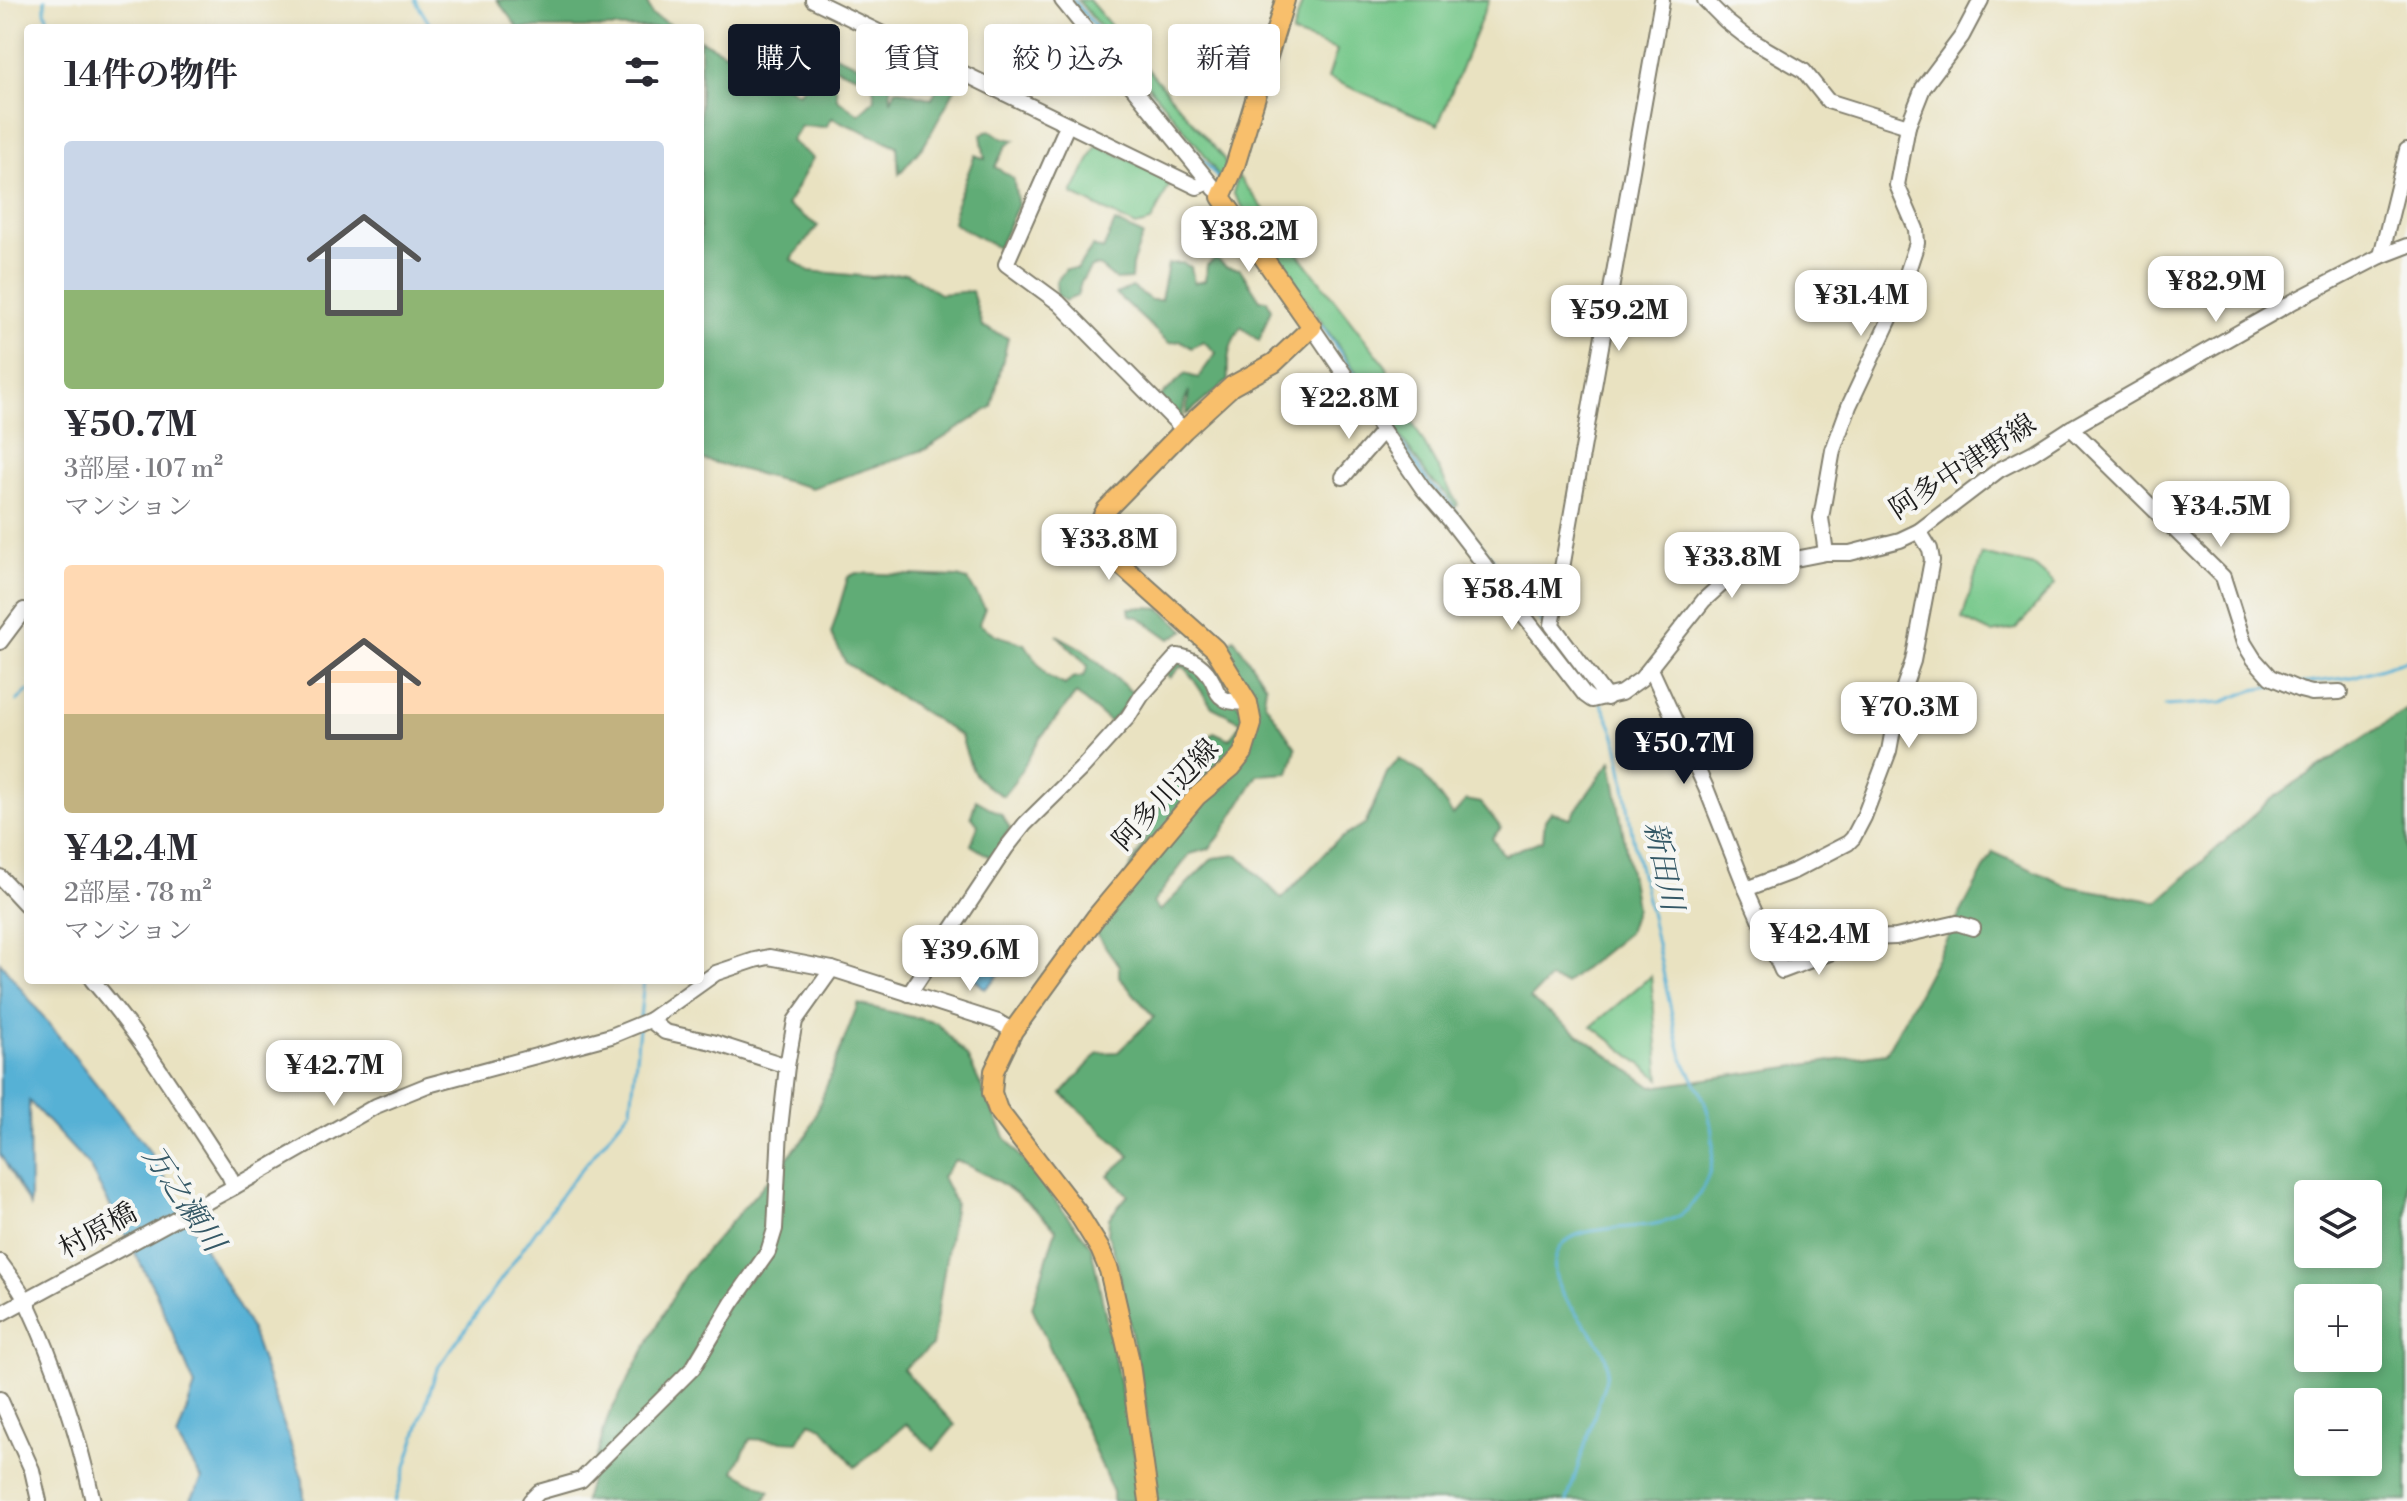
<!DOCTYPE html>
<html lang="ja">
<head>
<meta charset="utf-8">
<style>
  :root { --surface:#fff; --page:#f2f2f3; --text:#2b2b33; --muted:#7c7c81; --accent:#111827 }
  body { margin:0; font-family:"Libre Bodoni","Noto Serif JP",serif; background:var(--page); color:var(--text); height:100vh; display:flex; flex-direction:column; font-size:30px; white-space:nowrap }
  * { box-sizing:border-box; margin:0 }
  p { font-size:26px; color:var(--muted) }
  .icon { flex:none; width:44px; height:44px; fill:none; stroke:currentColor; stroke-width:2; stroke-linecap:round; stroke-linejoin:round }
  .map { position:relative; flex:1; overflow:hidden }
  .side { position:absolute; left:24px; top:24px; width:680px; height:960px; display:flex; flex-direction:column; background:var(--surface); border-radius:8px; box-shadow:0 4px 12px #0003 }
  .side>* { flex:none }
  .top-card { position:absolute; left:728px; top:24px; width:760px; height:72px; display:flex; gap:16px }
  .tools { position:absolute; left:2294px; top:1180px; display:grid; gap:16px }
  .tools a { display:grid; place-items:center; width:88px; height:88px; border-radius:8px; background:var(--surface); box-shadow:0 4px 12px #0003; font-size:40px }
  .price { position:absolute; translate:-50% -68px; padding:0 18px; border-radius:16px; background:#fff; color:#222; font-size:26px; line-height:52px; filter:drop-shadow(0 2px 4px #0008) }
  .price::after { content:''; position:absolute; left:50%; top:48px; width:24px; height:18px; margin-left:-12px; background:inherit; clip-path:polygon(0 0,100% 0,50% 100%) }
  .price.active { background:var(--accent); color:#fff }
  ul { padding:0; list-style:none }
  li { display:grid; align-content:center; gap:16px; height:424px; padding:0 40px }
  li span { display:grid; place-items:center; height:248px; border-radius:8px; color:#555 }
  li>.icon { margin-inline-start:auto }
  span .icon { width:144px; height:144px; fill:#fffc; stroke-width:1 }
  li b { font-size:34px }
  h2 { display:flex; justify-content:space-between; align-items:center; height:96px; padding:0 40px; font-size:34px }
  .chip { padding:0 28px; border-radius:8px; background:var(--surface); box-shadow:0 4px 12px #0003; font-size:28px; line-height:72px }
  .chip.active { background:var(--accent); color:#fff }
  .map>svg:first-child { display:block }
</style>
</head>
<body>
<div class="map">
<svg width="2407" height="1501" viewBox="0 0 2407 1501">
  <rect width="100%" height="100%" fill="#f6f6f2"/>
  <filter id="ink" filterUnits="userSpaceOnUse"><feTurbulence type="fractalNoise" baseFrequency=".0125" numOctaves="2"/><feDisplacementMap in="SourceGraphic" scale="16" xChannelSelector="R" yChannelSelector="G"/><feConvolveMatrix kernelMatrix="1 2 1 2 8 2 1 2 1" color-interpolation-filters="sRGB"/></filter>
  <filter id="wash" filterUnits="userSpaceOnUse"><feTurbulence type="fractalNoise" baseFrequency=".006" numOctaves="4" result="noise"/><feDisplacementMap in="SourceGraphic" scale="32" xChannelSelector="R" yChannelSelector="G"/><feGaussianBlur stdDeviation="1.8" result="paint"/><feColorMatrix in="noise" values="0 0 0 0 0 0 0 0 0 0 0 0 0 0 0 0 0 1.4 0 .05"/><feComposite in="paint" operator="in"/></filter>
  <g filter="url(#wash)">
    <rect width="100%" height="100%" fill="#e9e2c1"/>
    <g fill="#76c88a" stroke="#497253" stroke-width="2">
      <path d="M1078 0H1089L1224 159 1227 170 1221 180 1202 151Z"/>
      <path d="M1303 0H1489L1438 125 1328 78 1337 50 1292 34Z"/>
      <path d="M1097 145 1172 180 1151 222 1136 226 1072 194Z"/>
      <path d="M1238 176 1386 366 1396 392 1458 505 1455 507 1449 496 1429 478 1233 193Z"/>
      <path d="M1982 554 2034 566 2055 584 2016 629 1991 633 1962 619Z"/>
      <path d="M1651 976 1660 1079 1592 1026Z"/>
    </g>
    <g fill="#60ac76" stroke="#3e6449" stroke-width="2" fill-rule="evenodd">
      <path d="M497 0H646L652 15 677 28H518Z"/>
      <path d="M700 40 778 80 798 93 813 79 836 87 837 99 859 114 875 99 873 87 860 77 820 62 818 48 890 78 891 101 896 89 932 99 941 79 938 71 908 57 909 52 960 80 925 144 899 174 897 146 832 118 826 127 801 126 791 141 813 158 787 205 818 226 791 259 809 271 872 277 907 273 940 294 972 291 982 326 1008 338 992 407 926 449 812 488 700 459Z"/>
      <path d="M990 130 1003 138 1015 140 1006 146 995 167 1013 178 1018 205 998 248 953 223 957 201 975 155 985 159 981 135Z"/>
      <path d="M1115 222 1143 235 1132 265 1131 279 1116 280 1099 266 1091 267 1081 282 1077 296 1065 301 1057 295 1056 282 1066 269H1077L1093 246 1103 250Z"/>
      <path d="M1216 258 1226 267 1240 269 1260 300H1267L1271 309 1259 341 1241 327C1228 345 1227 360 1228 381L1186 415 1189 391 1185 400 1181 421 1159 398 1185 374 1198 378 1216 353 1203 341 1192 348 1181 341 1169 343 1116 294 1132 287 1151 300H1161L1168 264 1182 263 1191 267 1194 283 1205 281 1207 265Z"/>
      <path d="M856 573 957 577 968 580 985 608 979 624 996 635 1025 644 1047 676 1065 685 1072 678 1084 676 1088 666 1057 635 1084 650 1135 695 1110 722 1076 694 1040 738 1015 781 1003 796C971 779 971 769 961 736L846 663 831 634 848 577Z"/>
      <path d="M1149 607 1161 609 1185 630 1170 639 1139 617 1130 615 1129 608Z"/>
      <path d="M1234 638 1266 686 1264 701 1296 748 1289 773 1258 775 1221 835 1209 849 1190 854 1153 903 1160 911 1213 858 1238 855 1282 899 1335 842 1366 823 1387 773 1399 759 1422 773 1453 815 1466 800 1481 803 1501 828 1492 838 1504 855 1543 840 1545 820 1551 812 1570 818 1611 761 1636 908 1628 933 1565 984 1549 979 1530 999 1652 1087 1886 1053 1993 852 2068 886 2158 902 2270 800 2407 709V1501H1156L1145 1402 1117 1261 1108 1235 1109 1218 1128 1195 1108 1175 1130 1156 1062 1094 1098 1053 1118 1052 1154 1017 1119 977V966L1095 932 1138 853 1167 792 1214 732 1229 739 1242 722 1212 707 1187 670 1181 666 1170 678 1166 674 1180 659 1186 662 1244 709 1223 648ZM2308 1194H2368V1254H2308ZM2308 1298H2368V1358H2308ZM2308 1402H2368V1462H2308Z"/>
      <path d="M976 800 1001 814 1010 828 992 858 971 845 978 825 971 816Z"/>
      <path d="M858 1004 937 1023 967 1056 1005 1137 1091 1246 1139 1475 1142 1501H1113V1492L1032 1307 1056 1229C1022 1196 999 1178 955 1160L942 1177 955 1203 932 1346 903 1369 955 1425 934 1450 906 1424 855 1467 823 1427 810 1422 798 1442 750 1439 734 1471 770 1491 764 1501H584L608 1417 684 1276 808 1134Z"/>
    </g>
    <g fill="#57b1d5" stroke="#3a6678" stroke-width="2">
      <path d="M983 946 1006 967 985 989 961 966Z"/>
      <path d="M0 962 150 1152 250 1327 303 1480 304 1501H190L202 1479 177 1438 195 1386 155 1291 89 1166 29 1101 30 1206 0 1154Z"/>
    </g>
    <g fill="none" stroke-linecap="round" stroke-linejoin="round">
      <g stroke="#57b1d5" stroke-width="3">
        <path d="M45 0V11L51 28"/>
        <path d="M415 0 432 28"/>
        <path d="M1073 0 1220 181"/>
        <path d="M1321 325 1427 481 1446 499 1548 630"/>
        <path d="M2298 684 2353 677 2407 660"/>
        <path d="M17 701 28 691"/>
        <path d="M2165 706 2223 702 2253 690 2279 686"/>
        <path d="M640 1017 644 980"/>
        <path d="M395 1501 437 1369 567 1187 631 1109 639 1028"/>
        <path d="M1567 1501 1605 1382C1606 1377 1608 1370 1607 1364 1603 1331 1545 1297 1556 1257 1568 1212 1656 1241 1687 1210 1704 1192 1714 1168 1713 1144 1712 1125 1708 1107 1700 1091 1693 1078 1685 1067 1681 1053 1671 1016 1665 977 1656 940 1649 904 1639 869 1632 833 1627 803 1624 772 1617 743 1614 730 1607 716 1601 703"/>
      </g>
    </g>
  </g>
  <g filter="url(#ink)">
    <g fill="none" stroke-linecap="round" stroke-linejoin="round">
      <defs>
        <g id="minor">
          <path d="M813 0 1197 187 1209 182"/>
          <path d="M1062 0 1215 189"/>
          <path d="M1705 0 1726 21 1749 39 1804 71 1828 101 1908 126"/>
          <path d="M1067 126 1006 264 1059 303 1184 430"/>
          <path d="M2381 256 2407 150"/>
          <path d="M1312 327 1423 489 1449 519 1585 695 1592 700 1621 693 1641 679 1704 600 1724 582 1736 574 1754 567 1826 553H1850L1900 540 1919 531 1999 470 2034 452 2071 428 2294 301 2381 256 2407 246"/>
          <path d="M2071 428 2223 577 2244 643 2254 659 2270 677 2300 690 2312 693 2340 692"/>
          <path d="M1343 477 1383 431"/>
          <path d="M1826 553 1821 518 1833 450 1849 406 1897 304 1917 243 1916 229 1897 185 1908 126 1923 88 1962 36 1981 0"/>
          <path d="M0 642 24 610"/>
          <path d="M1651 669 1706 788 1746 889 1782 971 1869 938 1896 937 1957 923 1973 928"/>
          <path d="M1607 698 1552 625 1662 0"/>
          <path d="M0 877 28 907"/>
          <path d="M1746 889 1794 871 1848 843 1853 838 1864 817 1889 751 1897 707 1913 661 1932 560 1930 549 1919 531"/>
          <path d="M92 980C144 1040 185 1109 229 1175L234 1187"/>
          <path d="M909 994 1006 848 1025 824 1081 769 1128 717 1142 695 1177 656C1193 658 1206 667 1213 682 1216 688 1217 695 1223 698 1229 703 1240 702 1248 703"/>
          <path d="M650 1020 665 1032 712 1042 787 1066"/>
          <path d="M0 1262C9 1275 20 1288 27 1303 56 1365 78 1434 93 1501"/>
          <path d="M0 1314 234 1187 376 1106 428 1085 611 1036 650 1020 716 973 755 960 769 957 832 969 998 1022 1013 1031"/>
          <path d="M0 1399 32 1470 39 1501"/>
          <path d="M530 1501 539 1492 581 1480 693 1368 732 1303 768 1252 775 1229 780 1129 787 1066 795 1021 832 969"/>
        </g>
        <path id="major" d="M1149 1501 1129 1357 1109 1270 1100 1249 1077 1212 998 1110 992 1093 994 1071 1013 1031 1096 917 1197 796 1232 767 1243 753 1252 724 1248 703 1215 649 1110 555C1098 540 1095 527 1106 510L1184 430 1232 386 1274 363 1312 327 1221 197 1235 166 1285 0"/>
      </defs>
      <use href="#minor" stroke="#827f6e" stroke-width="18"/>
      <use href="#major" stroke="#827f6e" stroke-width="22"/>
      <use href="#minor" stroke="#fff" stroke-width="14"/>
      <use href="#major" stroke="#f8bf6c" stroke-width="18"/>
    </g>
  </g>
  <g text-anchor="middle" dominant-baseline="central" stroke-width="8" stroke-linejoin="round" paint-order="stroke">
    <g font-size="28" fill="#1c1c1c" stroke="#f6f6f2">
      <text transform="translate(1963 467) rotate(-33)">阿多中津野線</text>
      <text transform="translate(1166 795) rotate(-47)">阿多川辺線</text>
      <text transform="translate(98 1231) rotate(-29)">村原橋</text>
    </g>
    <g font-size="30" font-style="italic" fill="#345866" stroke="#f6f6f2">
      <text transform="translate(1663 866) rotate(78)">新田川</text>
      <text transform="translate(183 1199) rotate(56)">万之瀬川</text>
    </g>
  </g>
</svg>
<div class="tools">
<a><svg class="icon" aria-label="layers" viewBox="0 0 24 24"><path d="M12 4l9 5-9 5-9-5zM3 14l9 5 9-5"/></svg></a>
<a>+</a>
<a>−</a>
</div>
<b class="price" style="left:1249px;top:274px">¥38.2M</b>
<b class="price" style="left:2216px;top:324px">¥82.9M</b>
<b class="price" style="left:1861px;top:338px">¥31.4M</b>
<b class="price" style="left:1619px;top:353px">¥59.2M</b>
<b class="price" style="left:1349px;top:441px">¥22.8M</b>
<b class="price" style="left:2221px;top:549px">¥34.5M</b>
<b class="price" style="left:1109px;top:582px">¥33.8M</b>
<b class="price" style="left:1732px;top:600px">¥33.8M</b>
<b class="price" style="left:1512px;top:632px">¥58.4M</b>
<b class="price" style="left:1909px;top:750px">¥70.3M</b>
<b class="price active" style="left:1684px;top:786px">¥50.7M</b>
<b class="price" style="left:1819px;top:977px">¥42.4M</b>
<b class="price" style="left:970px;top:993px">¥39.6M</b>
<b class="price" style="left:334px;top:1108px">¥42.7M</b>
<div class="top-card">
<a class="chip active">購入</a>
<a class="chip">賃貸</a>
<a class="chip">絞り込み</a>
<a class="chip">新着</a>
</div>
<section class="side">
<h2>14件の物件<svg class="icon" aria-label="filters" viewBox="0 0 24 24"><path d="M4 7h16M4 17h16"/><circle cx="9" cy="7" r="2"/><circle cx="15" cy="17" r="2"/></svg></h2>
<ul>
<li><span style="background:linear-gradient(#c9d6e8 60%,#8fb573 0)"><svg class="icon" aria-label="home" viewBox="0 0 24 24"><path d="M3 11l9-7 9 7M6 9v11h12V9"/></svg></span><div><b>¥50.7M</b><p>3部屋 · 107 m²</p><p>マンション</p></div></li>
<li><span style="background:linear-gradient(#ffd9b3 60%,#c2b280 0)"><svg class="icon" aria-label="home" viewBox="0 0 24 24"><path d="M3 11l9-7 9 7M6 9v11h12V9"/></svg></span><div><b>¥42.4M</b><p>2部屋 · 78 m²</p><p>マンション</p></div></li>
</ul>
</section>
</div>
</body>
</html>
